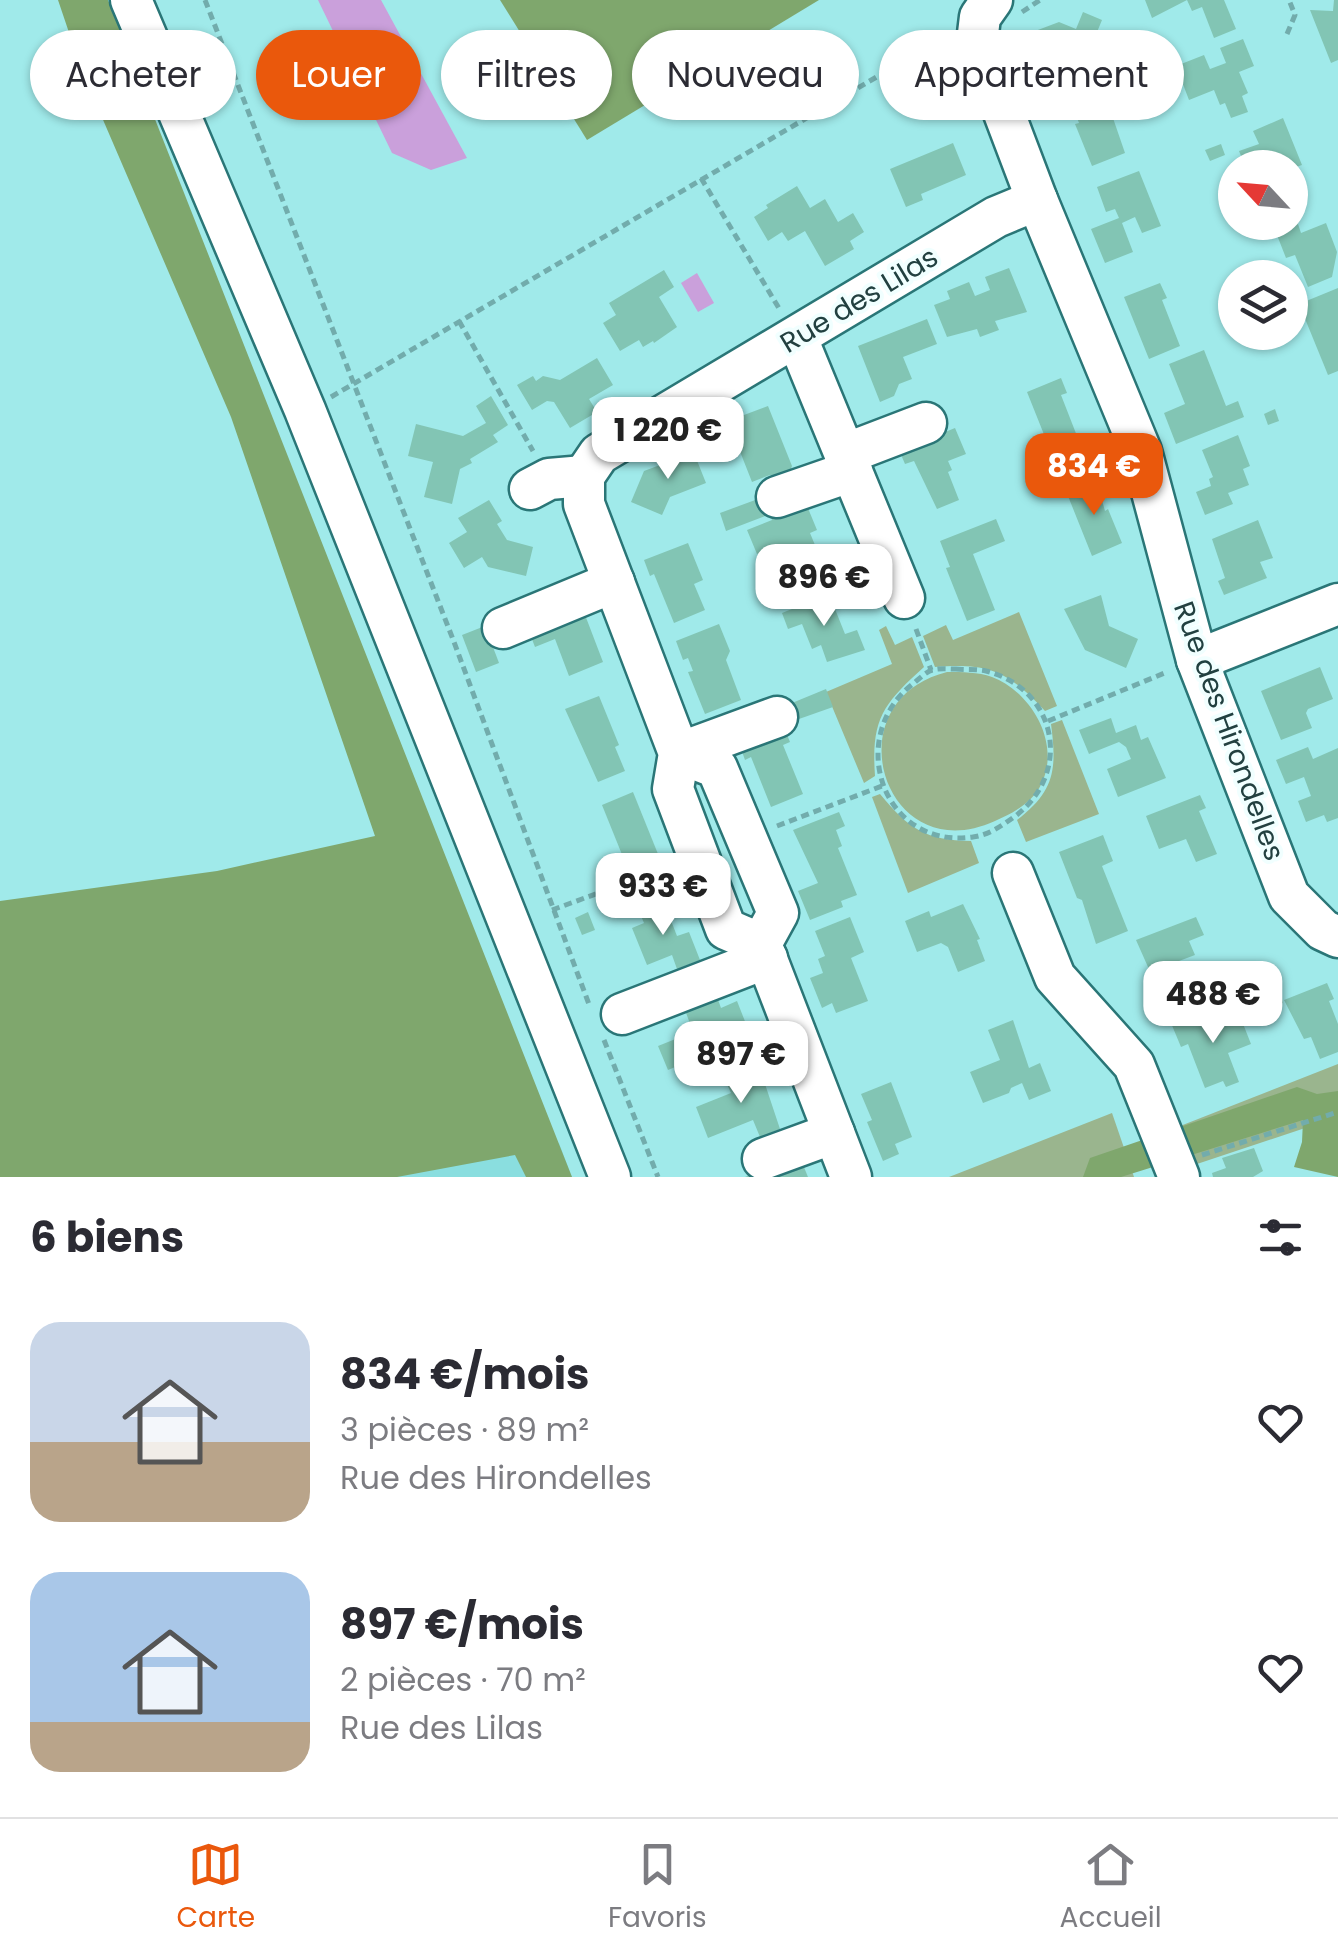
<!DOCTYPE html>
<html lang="fr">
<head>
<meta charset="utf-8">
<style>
  :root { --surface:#fff; --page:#f2f2f3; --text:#2b2b33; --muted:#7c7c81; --line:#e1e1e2; --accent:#ea580c }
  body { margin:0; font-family:Poppins,sans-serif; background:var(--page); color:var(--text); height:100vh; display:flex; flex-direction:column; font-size:38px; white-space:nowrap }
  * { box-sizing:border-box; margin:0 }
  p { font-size:32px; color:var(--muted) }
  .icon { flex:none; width:55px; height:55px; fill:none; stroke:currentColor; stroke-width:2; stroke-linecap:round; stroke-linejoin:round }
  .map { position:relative; height:1177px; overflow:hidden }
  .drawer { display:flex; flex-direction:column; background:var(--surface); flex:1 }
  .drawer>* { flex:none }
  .guide { position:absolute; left:30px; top:30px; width:1280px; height:90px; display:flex; gap:20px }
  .needle { width:65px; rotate:296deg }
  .fabs { position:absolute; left:1218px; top:150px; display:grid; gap:20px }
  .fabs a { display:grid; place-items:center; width:90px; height:90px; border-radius:50%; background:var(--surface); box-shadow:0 2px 8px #0004; font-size:50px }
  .price { position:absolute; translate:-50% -85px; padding:0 22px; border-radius:20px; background:#fff; color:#222; font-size:32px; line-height:65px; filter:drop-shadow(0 2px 5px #0008) }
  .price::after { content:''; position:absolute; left:50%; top:60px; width:30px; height:22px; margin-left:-15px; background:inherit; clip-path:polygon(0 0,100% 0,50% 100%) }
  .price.selected { background:var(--accent); color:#fff }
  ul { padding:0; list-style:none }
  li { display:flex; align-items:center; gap:30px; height:250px; padding:0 30px }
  li span { display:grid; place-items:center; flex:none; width:280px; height:200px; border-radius:30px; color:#555 }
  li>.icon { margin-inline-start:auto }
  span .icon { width:120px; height:120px; fill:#fffc; stroke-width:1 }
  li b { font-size:42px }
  h2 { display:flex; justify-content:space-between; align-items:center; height:120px; padding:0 30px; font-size:42px }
  .tag { padding:0 35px; border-radius:45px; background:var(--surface); box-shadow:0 2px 8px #0004; font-size:35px; line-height:90px }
  .tag.selected { background:var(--accent); color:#fff }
  .tabs { display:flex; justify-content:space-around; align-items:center; height:140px; border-top:2px solid var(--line); background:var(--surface); font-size:28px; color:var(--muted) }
  .tabs a { display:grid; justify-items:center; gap:5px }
  .tabs .selected { color:var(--accent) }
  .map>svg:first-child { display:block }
</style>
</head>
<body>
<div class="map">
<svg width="1338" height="1177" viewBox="0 0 1338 1177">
  <rect width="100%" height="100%" fill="#a0eaea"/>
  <path fill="#8adedf" d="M559 1143 572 1177H386Z"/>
  <g fill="#9ab58e">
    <path d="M1019 612 1057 706 1045 711C1008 671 989 663 935 667L923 636 946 625 953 640Z"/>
    <path d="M886 626 895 645 912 637 924 667C883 704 871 719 875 776L864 783 826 692 892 664 879 630Z"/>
    <path d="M947 672C962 672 978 672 992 677 1034 693 1064 749 1038 790 1028 805 1011 814 995 821 883 872 831 701 947 672Z"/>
    <path d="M1062 720 1099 814 1026 842 1017 820C1055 791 1057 769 1051 724Z"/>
    <path d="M880 794C909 829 925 840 971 841L979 863 908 893 872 797Z"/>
    <path d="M1338 1064V1117L1185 1168 1170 1130Z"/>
    <path d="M1112 1113 1134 1177H949Z"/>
  </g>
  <g fill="#7fa76d">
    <path d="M58 0H108L572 1177H526L515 1155 397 1177H0V901L217 871 375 836 231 417 82 71Z"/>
    <path d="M500 0H819L587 140Z"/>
    <path d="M1297 1087 1317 1094 1338 1091V1177L1294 1167 1302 1142 1303 1120 1121 1177H1083L1090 1158Z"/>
  </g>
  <g fill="#caa0db">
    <path d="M318 0H381L467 158 431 170 392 153Z"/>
    <path d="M697 273 714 303 698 312 681 283Z"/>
  </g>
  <g fill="#82c5b4">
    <path d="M1145 0H1224L1236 29 1214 38 1202 7 1192 11 1187 0 1152 18Z"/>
    <path d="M1334 0H1338V60L1331 63 1310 10 1333 11Z"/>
    <path d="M1083 12 1102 20 1095 37 1102 40 1091 66 1096 78 1072 88 1061 61 1067 46 1060 43 1053 46 1056 51 1032 60 1022 36 1059 22 1076 29Z"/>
    <path d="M1243 39 1254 66 1239 72 1248 93 1242 96 1248 112 1231 118 1225 103 1220 105 1214 90 1189 100 1176 66 1204 55 1210 69 1226 63 1220 48Z"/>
    <path d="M1103 89 1125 153 1092 166 1075 124 1079 123 1071 102Z"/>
    <path d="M1283 118 1302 165 1290 169 1246 168 1239 151 1259 144 1253 131Z"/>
    <path d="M953 143 966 175 921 194 923 200 906 207 890 169Z"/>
    <path d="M1221 144 1225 155 1210 161 1205 150Z"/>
    <path d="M1139 171 1161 226 1142 233 1135 217 1122 223 1133 252 1105 263 1091 229 1119 218 1115 209 1106 212 1097 187Z"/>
    <path d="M797 186 810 208 825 199 838 222 853 213 864 232 850 241 854 249 825 266 805 231 788 241 782 232 768 241 754 217 768 208 766 205Z"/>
    <path d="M1297 221 1301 233 1326 223 1337 252 1332 277 1308 287 1295 255 1286 258 1275 230Z"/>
    <path d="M1009 268 1027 312 995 321 999 330 980 337 977 329 947 337 934 305 950 299 947 291 969 282 975 296 990 290 985 277Z"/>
    <path d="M664 270 674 287 659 297 677 327 654 343 653 341 643 347 639 340 620 351 603 323 616 315 609 303Z"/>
    <path d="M1160 283 1167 298 1162 300 1180 346 1149 359 1124 297Z"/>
    <path d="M1338 288V371L1328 375 1299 304Z"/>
    <path d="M927 319 937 344 903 357 912 379 899 384 894 396 880 402 858 346Z"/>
    <path d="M1204 350 1226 406 1238 401 1244 417 1176 444 1164 413 1185 404 1169 364Z"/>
    <path d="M597 358 613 385 589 399 597 412 570 428 554 402 547 401 532 410 517 385 533 376 536 381 543 376 560 380Z"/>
    <path d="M1061 378 1067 393 1061 395 1077 436 1049 447 1027 392Z"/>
    <path d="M491 396 508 425 493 435 498 442 470 459 472 463 460 469 452 504 424 497 433 462 408 456 416 424 463 436 486 423 476 406Z"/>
    <path d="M768 406 792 466 789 474 778 478 770 475 752 482 728 421Z"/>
    <path d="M1275 409 1279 421 1268 425 1264 414Z"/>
    <path d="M955 428 966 454 948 461 952 470 948 472 959 500 937 509 914 461 905 464 896 443 923 441Z"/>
    <path d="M1238 435 1250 466 1243 469 1249 485 1228 493 1233 504 1205 515 1196 492 1211 486 1209 479 1213 477 1202 450Z"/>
    <path d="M692 448 706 483 670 497 662 515 631 502 644 471 679 458 677 454Z"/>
    <path d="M1096 479 1105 511 1108 509 1122 543 1092 556 1066 491Z"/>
    <path d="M766 496 773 513 726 531 720 513Z"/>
    <path d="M489 500 502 521 497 524 507 540 533 547 526 576 488 567 482 557 464 568 449 543 467 532 458 518Z"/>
    <path d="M805 501 817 530 810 533 822 562 793 573 782 544 757 554 747 530 772 520 770 514Z"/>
    <path d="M996 519 1005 541 973 554 995 610 967 621 946 568 950 567 940 541Z"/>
    <path d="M1258 520 1273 558 1260 562 1267 578 1224 595 1218 581 1225 578 1212 539Z"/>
    <path d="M688 543 703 580 694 584 705 610 674 623 654 574 650 576 644 560Z"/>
    <path d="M829 594 845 634 857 630 865 650 827 662 821 645 812 649 802 624 788 629 782 613Z"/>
    <path d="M1101 595 1109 626 1138 639 1126 668 1085 650 1064 609Z"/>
    <path d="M582 607 603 662 569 676 555 639 535 647 528 629Z"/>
    <path d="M719 624 730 651 726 660 741 700 705 714 688 672 693 671 688 658 683 660 676 641Z"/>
    <path d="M485 626 499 663 476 672 462 635Z"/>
    <path d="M1320 667 1333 699 1308 709 1306 713 1312 728 1281 740 1261 691Z"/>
    <path d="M826 689 833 707 799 719 792 703Z"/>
    <path d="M599 696 619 745 615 747 625 771 598 782 565 709Z"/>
    <path d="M1111 718 1116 733 1136 725 1141 740 1148 737 1166 778 1118 797 1107 769 1131 759 1126 747 1119 742 1089 754 1079 730Z"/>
    <path d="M783 725 790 742 783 745 803 794 771 807 751 757 745 760 739 743Z"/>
    <path d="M1308 747 1313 759 1338 748V818L1327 822 1324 815 1306 822 1298 801 1311 796 1304 777 1286 784 1276 760Z"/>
    <path d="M633 792 658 854 627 867 602 805Z"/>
    <path d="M1200 795 1206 808 1199 811 1217 854 1196 862 1186 839 1159 849 1146 816Z"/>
    <path d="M839 812 845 826 836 830 842 846 838 848 857 895 841 901 843 907 810 920 798 891 818 883 793 830Z"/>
    <path d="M1103 835 1113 861 1102 866 1128 931 1096 944 1082 900 1077 898 1059 852Z"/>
    <path d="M663 900 677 936 689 932 700 960 677 969 672 955 647 965 632 928 644 923 638 909Z"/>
    <path d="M963 904 980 939 977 940 985 961 958 972 948 947 941 943 917 952 905 921 929 911 931 917Z"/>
    <path d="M588 912 595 930 582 935 575 918Z"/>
    <path d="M850 917 864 952 851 958 868 1001 836 1013 832 1003 822 1008 810 978 823 973 818 959 825 956 815 931Z"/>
    <path d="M1196 917 1204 935 1189 941 1195 955 1179 961 1185 974 1197 975 1205 996 1155 1016 1144 990 1156 985 1136 940Z"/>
    <path d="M1276 982 1283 1003 1253 1014 1244 994Z"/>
    <path d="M1327 983 1334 999 1329 1001 1338 1024V1052L1320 1059 1311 1037 1304 1039 1284 1000Z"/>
    <path d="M713 986 721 1008 737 1001 748 1029 730 1036 733 1043 668 1070 658 1046 693 1032 681 999Z"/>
    <path d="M1199 1011 1209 1035 1218 1031 1214 1021 1238 1011 1251 1044 1228 1053 1239 1082 1226 1087 1223 1081 1205 1088 1188 1044 1181 1047 1171 1023Z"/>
    <path d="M1013 1020 1029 1068 1040 1063 1051 1091 1029 1100 1022 1083 1011 1088 1009 1093 983 1103 970 1072 1000 1060 988 1030Z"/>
    <path d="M759 1066 780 1129 760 1137 753 1120 708 1138 696 1107 731 1093 725 1080Z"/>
    <path d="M891 1082 912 1137 895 1144 899 1154 883 1161 867 1122 872 1120 861 1094Z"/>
    <path d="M1254 1148 1263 1171 1253 1177H1213L1212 1173 1226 1168 1222 1158Z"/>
    <path d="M799 1155 808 1177H745Z"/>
  </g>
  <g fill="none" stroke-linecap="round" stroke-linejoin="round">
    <defs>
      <g id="minor">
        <path d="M131 0 305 410 610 1177"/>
        <path d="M992 0 980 17 977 42 1037 200 1141 451 1197 660 1289 896 1323 930 1338 937"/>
        <path d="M797 338 904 598"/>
        <path d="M845 454 926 423"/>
        <path d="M530 489 549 479 584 476"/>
        <path d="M777 497 852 471"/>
        <path d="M503 628 614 582"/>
        <path d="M1197 660 1338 604"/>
        <path d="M679 753 717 768 778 913 761 944"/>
        <path d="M679 753 777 717"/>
        <path d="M1013 873 1055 977 1134 1065 1179 1177"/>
        <path d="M622 1014 767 958"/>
        <path d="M763 1159 834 1133"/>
        <path d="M851 1177 761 944 726 929 673 789 679 753 584 504V476L599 454 996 217 1037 200"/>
      </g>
    </defs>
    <use href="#minor" stroke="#2a7677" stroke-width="45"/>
    <g stroke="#72acac" stroke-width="5" stroke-dasharray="8 5" stroke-linecap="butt">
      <path d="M205 0 454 642 590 1007"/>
      <path d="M1022 12 1040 0"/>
      <path d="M1287 34 1295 15 1289 0"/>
      <path d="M701 178 780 310"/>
      <path d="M459 321 533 451"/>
      <path d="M331 397 943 38"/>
      <path d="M916 629 931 670"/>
      <path d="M956 669C965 670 977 669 986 671 1058 689 1073 774 1014 817 1001 826 989 835 973 837 881 850 845 735 914 683 920 678 927 671 933 670 939 668 949 669 956 669Z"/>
      <path d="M1048 721 1167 672"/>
      <path d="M777 826 882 786"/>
      <path d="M552 910 669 867"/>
      <path d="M604 1040 658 1177"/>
      <path d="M1202 1155 1338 1112"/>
    </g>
    <use href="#minor" stroke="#fff" stroke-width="40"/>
  </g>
  <g text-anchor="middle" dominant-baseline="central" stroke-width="8" stroke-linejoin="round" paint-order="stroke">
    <g font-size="28" fill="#224040" stroke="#f1ffff">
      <text transform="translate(859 300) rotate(-31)">Rue des Lilas</text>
      <text transform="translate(1229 731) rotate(70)">Rue des Hirondelles</text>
    </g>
  </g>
</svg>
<div class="fabs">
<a><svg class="needle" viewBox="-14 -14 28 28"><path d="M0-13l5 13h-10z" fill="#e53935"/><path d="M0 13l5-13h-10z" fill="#7c7c81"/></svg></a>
<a><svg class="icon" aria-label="layers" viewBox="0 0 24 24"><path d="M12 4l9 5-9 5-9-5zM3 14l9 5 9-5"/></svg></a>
</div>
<b class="price" style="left:668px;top:482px">1 220 €</b>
<b class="price selected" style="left:1094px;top:518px">834 €</b>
<b class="price" style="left:824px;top:629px">896 €</b>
<b class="price" style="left:663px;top:938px">933 €</b>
<b class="price" style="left:1213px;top:1046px">488 €</b>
<b class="price" style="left:741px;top:1106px">897 €</b>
<div class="guide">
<a class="tag">Acheter</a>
<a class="tag selected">Louer</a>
<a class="tag">Filtres</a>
<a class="tag">Nouveau</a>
<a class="tag">Appartement</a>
</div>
</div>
<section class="drawer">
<h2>6 biens<svg class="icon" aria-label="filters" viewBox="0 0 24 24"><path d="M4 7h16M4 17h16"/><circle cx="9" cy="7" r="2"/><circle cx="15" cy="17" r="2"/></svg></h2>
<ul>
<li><span style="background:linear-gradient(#c9d6e8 60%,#b9a48a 0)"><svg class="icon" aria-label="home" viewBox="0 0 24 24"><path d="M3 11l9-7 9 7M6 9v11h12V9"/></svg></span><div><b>834 €/mois</b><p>3 pièces · 89 m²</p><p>Rue des Hirondelles</p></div><svg class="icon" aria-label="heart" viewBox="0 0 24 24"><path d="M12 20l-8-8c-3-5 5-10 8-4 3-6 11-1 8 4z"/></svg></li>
<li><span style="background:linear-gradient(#a9c7e8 75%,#b9a48a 0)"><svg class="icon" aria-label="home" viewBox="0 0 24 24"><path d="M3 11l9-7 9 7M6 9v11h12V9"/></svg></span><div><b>897 €/mois</b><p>2 pièces · 70 m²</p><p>Rue des Lilas</p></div><svg class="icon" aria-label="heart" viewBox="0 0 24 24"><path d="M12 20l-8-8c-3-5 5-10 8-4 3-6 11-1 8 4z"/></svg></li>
</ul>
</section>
<nav class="tabs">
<a class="selected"><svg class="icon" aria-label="map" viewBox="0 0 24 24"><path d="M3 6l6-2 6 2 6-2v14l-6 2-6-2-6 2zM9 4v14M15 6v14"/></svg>Carte</a>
<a><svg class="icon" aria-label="saved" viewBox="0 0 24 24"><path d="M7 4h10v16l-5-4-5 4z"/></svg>Favoris</a>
<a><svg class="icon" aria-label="home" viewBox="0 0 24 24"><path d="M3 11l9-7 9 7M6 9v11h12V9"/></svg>Accueil</a>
</nav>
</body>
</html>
